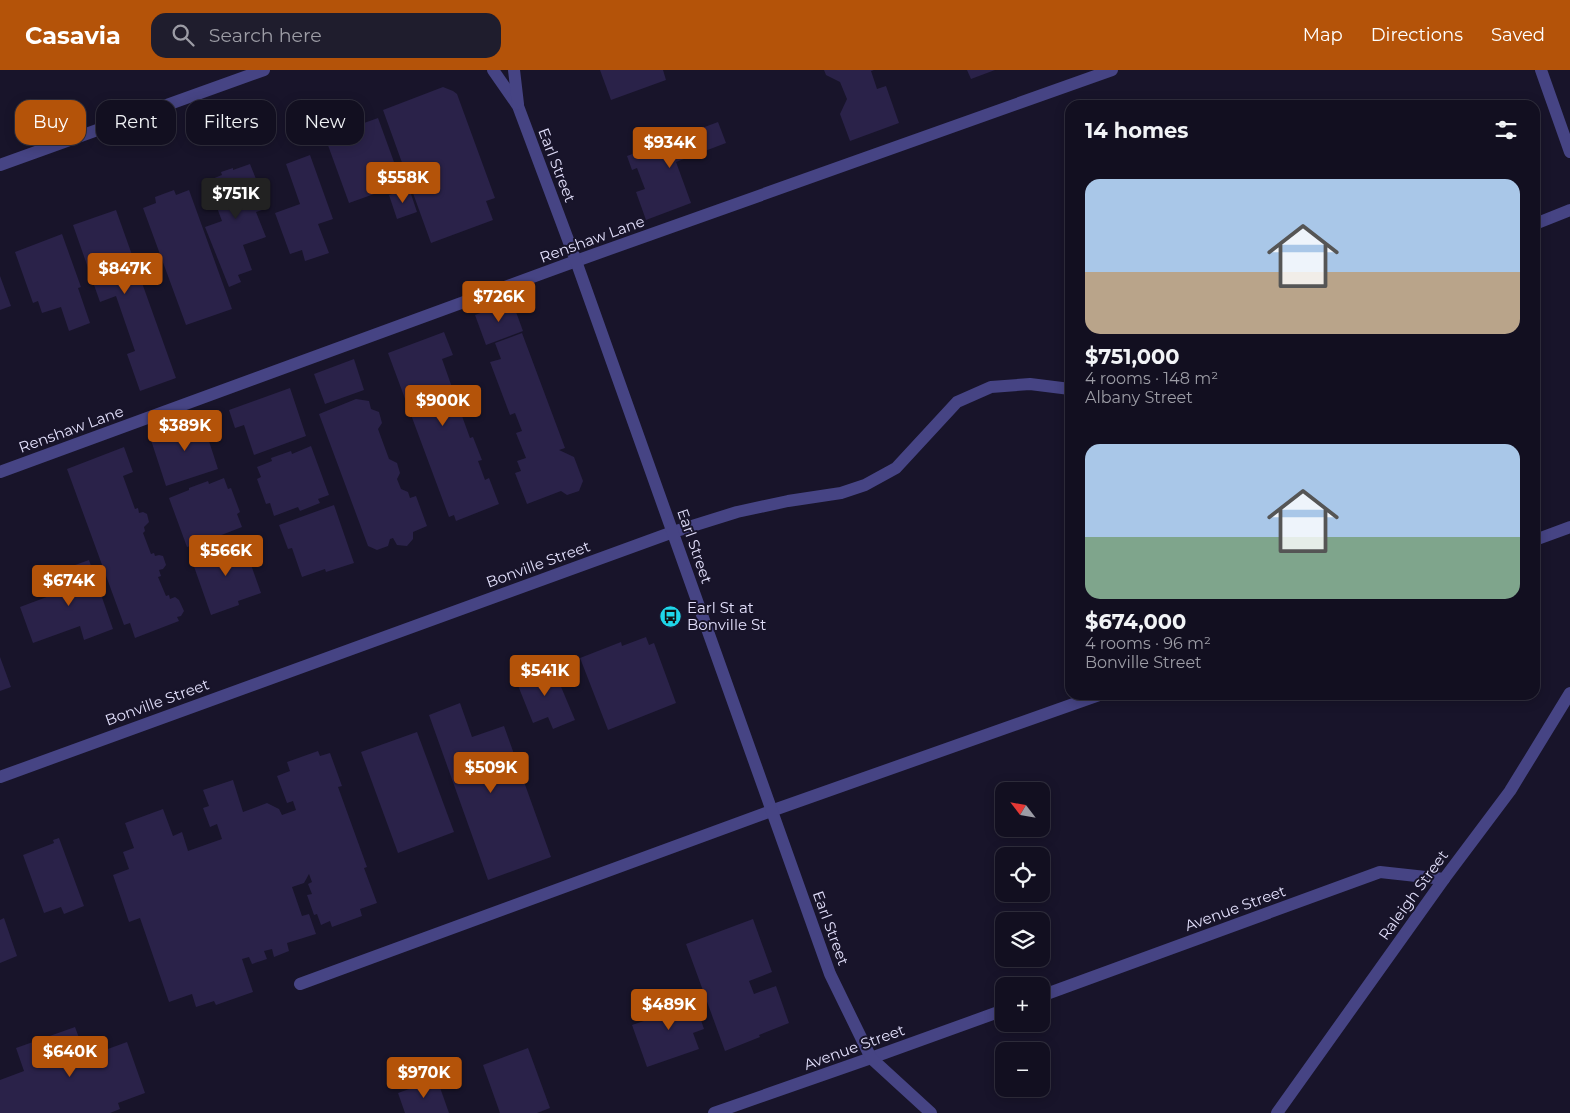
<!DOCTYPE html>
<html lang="en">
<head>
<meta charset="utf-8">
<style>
  :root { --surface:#120f20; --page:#1f1d2d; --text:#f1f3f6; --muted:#9c9ca5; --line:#312f3e; --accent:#b45309 }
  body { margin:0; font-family:Montserrat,sans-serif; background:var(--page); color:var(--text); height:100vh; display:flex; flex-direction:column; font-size:19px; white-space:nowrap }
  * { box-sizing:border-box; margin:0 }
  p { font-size:16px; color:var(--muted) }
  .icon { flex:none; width:28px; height:28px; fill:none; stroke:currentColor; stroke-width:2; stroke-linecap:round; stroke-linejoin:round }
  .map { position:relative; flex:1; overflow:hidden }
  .details { position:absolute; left:1065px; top:30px; width:475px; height:600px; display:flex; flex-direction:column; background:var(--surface); border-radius:15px; box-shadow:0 2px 12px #0003,0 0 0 1px var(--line) }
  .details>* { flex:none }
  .hud { position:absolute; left:15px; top:30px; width:475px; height:45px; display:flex; gap:10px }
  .needle { width:32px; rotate:301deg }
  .buttons { position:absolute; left:995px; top:712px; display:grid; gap:10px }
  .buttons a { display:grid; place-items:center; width:55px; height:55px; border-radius:10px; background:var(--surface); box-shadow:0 2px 12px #0003,0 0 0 1px var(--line); font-size:25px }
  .price { position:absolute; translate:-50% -42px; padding:0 11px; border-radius:5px; background:var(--accent); color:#fff; font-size:16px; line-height:32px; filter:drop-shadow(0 1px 2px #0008) }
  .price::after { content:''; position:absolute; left:50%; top:30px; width:15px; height:11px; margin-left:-8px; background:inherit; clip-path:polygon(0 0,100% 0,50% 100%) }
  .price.current { background:#222; color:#fff }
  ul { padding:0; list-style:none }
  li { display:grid; align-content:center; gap:10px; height:265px; padding:0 20px }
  li span { display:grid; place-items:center; height:155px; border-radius:15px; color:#555 }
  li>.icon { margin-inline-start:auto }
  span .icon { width:90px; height:90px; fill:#fffc; stroke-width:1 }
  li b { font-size:21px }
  h2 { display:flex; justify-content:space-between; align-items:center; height:60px; padding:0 20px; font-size:21px }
  .chip { padding:0 18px; border-radius:15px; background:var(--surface); box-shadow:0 2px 12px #0003,0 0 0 1px var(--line); font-size:18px; line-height:45px }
  .chip.current { background:var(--accent); color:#fff }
  header { display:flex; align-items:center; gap:30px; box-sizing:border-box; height:70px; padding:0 25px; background:var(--accent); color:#fff }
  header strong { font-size:24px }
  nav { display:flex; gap:28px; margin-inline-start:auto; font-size:18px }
  .search { width:350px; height:45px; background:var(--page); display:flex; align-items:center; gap:12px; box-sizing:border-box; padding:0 18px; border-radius:15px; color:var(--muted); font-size:19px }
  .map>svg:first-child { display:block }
</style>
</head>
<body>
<header>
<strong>Casavia</strong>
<div class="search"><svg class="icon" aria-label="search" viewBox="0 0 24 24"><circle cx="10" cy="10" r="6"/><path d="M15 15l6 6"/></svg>Search here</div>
<nav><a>Map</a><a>Directions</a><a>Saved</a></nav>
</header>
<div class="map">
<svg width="1570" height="1043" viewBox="0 0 1570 1043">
  <rect width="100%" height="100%" fill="#18142a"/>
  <g fill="#2a2249">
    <path d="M600 0H663L666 10 611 30Z"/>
    <path d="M824 0H874L871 1 877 19 886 16 899 53 850 71 840 44 847 29 840 12 826 5Z"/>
    <path d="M967 0H995L971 9Z"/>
    <path d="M443 17 453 21 457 24 495 128 486 131 493 150 431 173 383 40Z"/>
    <path d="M378 48 402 114 349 133 325 67Z"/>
    <path d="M718 52 726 73 676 92 691 133 646 150 636 122 645 119 637 98 632 100 627 86Z"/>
    <path d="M310 85 333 149 318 154 329 183 305 191 302 180 290 184 275 143 300 134 286 94Z"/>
    <path d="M250 94 264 129 261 130 265 139 256 142 266 167 243 175 252 200 238 205 241 212 229 217 205 157 222 151 207 111 222 105 221 102 233 98V100Z"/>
    <path d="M409 118 417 142 397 149 389 125Z"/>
    <path d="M174 120 176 125 189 120 232 239 186 255 143 138 156 133 155 127Z"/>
    <path d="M116 140 176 308 140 321 127 284 135 281 116 226 100 232 73 155Z"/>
    <path d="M62 164 81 217 78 218 90 253 69 261 61 237 42 243 38 231 33 233 15 182Z"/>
    <path d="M0 206 11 236 0 240Z"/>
    <path d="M512 231 523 261 486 275 475 245Z"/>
    <path d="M444 262 453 285 442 289 454 323 457 321 465 345 462 346 470 368 473 367 482 390 478 391 485 410 489 408 499 434 456 451 454 445 449 447 388 283Z"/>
    <path d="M522 263 565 378 559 380 574 387 583 411 579 421 567 425 561 421 527 434 515 403 521 401 517 391 526 388 516 363 522 361 515 343 510 345 490 292 501 289 495 273Z"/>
    <path d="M354 289 364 320 325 334 314 304Z"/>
    <path d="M290 318 306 366 254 385 244 355 235 358 229 340Z"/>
    <path d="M356 329 369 331 371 339 379 342 382 353 378 359 389 389 397 393 400 403 397 409 401 419 408 422 410 428 416 426 427 456 413 462V469L407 476 397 475 393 468 390 469 388 476 377 480 368 476 319 344Z"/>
    <path d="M211 347 216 365 208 368 218 399 166 416 150 367Z"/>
    <path d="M311 376 329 425 318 429 320 433 300 441 298 437 274 446 270 433 266 434 257 409 261 407 257 397 272 391 271 388 291 381 292 384Z"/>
    <path d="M124 377 133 402 123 406 135 439 138 438 139 443 143 442 147 444 149 452 144 457 145 461 143 463 151 484 154 483 155 486 159 485 163 486 166 495 163 499 159 500 161 506 158 507 166 526 169 525 170 529 175 527 179 530 184 541 181 546 177 547 179 551 135 568 130 553 124 555 67 399Z"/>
    <path d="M224 408 228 419 231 418 240 442 237 444 242 457 219 466 221 470 201 477 199 473 187 477 169 428 189 420V418L208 411 209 414Z"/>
    <path d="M334 435 354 493 326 502 325 499 302 507 292 478 288 479 279 455Z"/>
    <path d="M246 472 253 491 250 492 261 523 238 531 239 535 211 545 191 488 219 478 220 481Z"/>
    <path d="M89 490 113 559 84 570 80 556 33 573 20 537 60 522 53 503Z"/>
    <path d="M646 567 649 575 654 573 676 633 608 660 580 588 621 572 622 576Z"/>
    <path d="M0 587 11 617 0 621Z"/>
    <path d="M551 593 575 650 553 659 548 647 533 653 515 608Z"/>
    <path d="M460 633 472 667 504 656 551 787 488 810 429 645Z"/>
    <path d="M417 662 454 762 398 783 361 682Z"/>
    <path d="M318 681 320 686 330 683 342 716 338 717 367 797 364 798 377 833 360 839 362 846 332 857 330 851 321 855 317 844 314 845 307 825 312 824 308 814 312 812 309 804 304 813 292 817 302 846 309 844 316 864 287 873 289 881 274 887 272 879 264 881 267 889 252 894 249 887 242 889 253 922 216 935 214 931 196 937 192 924 169 932 140 848 129 852 113 805 129 799 123 782 134 778 125 753 163 739 173 766 182 762 188 781 222 769 217 754 210 757 203 738 209 736 203 720 233 710 243 742 267 733 279 739 282 745 296 740 293 731 287 733 277 706 290 701 287 692Z"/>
    <path d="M59 768 84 836 64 844 61 837 44 843 23 785 54 773 53 770Z"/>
    <path d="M4 848 17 886 0 893V850Z"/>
    <path d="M753 849 772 902 749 911 754 924 776 916 789 953 759 965 760 967 725 981 686 874Z"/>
    <path d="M692 924 704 959 693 963 699 979 647 997 632 955 656 947 653 938Z"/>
    <path d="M75 957 86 987 103 986 105 980 127 972 145 1023 118 1033 120 1039 110 1043H0V1010L24 1001 16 978Z"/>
    <path d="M528 978 550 1038 537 1043H500L483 995Z"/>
    <path d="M437 1009 449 1043H405L398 1023Z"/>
  </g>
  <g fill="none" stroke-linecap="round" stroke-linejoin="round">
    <g stroke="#464484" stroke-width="12">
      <path d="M0 402 576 191 1112 0"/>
      <path d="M1535 470 1570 457"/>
      <path d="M300 914 771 741 1099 625"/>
    </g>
    <g stroke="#464484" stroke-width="12">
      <path d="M1541 0 1570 82"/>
      <path d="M1535 154 1570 140"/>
      <path d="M0 707 673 462 737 442 788 431 841 423 865 415 896 398 957 332 991 317 1030 314 1070 319"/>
      <path d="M1041 926 1380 802 1444 809"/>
      <path d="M714 1043 871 988 1004 940"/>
      <path d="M1277 1043 1444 809 1510 721 1570 623"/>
    </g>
    <g stroke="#464484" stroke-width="12">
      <path d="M493 0 518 36 576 191 830 904 871 988 931 1043"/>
      <path d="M514 0 518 34"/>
      <path d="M0 95 264 0"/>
    </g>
  </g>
  <defs>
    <symbol id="bus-disc" viewBox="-11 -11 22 22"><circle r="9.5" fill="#1fd6e9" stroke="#18142a"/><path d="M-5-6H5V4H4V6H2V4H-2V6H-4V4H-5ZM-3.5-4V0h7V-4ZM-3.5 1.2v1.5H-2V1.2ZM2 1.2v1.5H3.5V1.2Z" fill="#111"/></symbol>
  </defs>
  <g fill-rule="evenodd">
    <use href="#bus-disc" x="658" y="534" width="25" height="25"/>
  </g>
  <g text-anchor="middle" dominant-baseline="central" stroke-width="4" stroke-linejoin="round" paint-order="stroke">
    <g font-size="15" fill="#e3e0fc" stroke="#18142a">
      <text transform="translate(557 95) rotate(69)">Earl Street</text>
      <text transform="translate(592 169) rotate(-20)">Renshaw Lane</text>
      <text transform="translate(71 359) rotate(-20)">Renshaw Lane</text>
      <text transform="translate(695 476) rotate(71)">Earl Street</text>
      <text transform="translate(538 494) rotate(-20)">Bonville Street</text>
      <text transform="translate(157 632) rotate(-20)">Bonville Street</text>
      <text transform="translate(1413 825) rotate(-54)">Raleigh Street</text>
      <text transform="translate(1235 838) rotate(-20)">Avenue Street</text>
      <text transform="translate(831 858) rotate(70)">Earl Street</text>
      <text transform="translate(854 977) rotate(-20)">Avenue Street</text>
    </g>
    <g font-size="15" fill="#e3e0fc" stroke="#18142a" text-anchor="start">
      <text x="687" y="537">Earl St at<tspan x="687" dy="17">Bonville St</tspan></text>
    </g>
  </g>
</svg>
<div class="buttons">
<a><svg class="needle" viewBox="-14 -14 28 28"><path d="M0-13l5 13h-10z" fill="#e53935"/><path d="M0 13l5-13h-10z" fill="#9c9ca5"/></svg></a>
<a><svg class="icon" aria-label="locate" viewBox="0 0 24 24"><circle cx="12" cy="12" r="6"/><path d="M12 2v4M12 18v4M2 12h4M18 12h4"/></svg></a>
<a><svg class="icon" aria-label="layers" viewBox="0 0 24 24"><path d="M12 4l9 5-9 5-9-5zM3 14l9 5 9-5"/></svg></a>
<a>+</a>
<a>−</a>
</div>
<b class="price" style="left:670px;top:99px">$934K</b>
<b class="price" style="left:403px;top:134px">$558K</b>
<b class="price current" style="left:236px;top:150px">$751K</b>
<b class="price" style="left:125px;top:225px">$847K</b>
<b class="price" style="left:499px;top:253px">$726K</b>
<b class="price" style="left:443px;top:357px">$900K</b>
<b class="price" style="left:185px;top:382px">$389K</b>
<b class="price" style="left:226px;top:507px">$566K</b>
<b class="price" style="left:69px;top:537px">$674K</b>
<b class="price" style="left:545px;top:627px">$541K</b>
<b class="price" style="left:491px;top:724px">$509K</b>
<b class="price" style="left:669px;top:961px">$489K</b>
<b class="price" style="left:70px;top:1008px">$640K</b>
<b class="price" style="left:424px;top:1029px">$970K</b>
<div class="hud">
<a class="chip current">Buy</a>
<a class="chip">Rent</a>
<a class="chip">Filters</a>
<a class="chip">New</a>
</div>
<section class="details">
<h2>14 homes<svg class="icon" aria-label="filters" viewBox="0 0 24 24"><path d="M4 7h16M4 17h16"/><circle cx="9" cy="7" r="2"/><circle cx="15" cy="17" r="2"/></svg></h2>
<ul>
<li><span style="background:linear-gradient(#a9c7e8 60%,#b9a48a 0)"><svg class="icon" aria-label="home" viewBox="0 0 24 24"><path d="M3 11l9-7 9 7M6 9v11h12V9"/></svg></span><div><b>$751,000</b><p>4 rooms · 148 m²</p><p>Albany Street</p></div></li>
<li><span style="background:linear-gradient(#a9c7e8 60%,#7fa58c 0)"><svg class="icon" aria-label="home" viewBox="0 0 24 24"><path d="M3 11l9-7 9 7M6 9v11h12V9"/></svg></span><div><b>$674,000</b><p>4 rooms · 96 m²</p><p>Bonville Street</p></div></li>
</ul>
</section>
</div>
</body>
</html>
